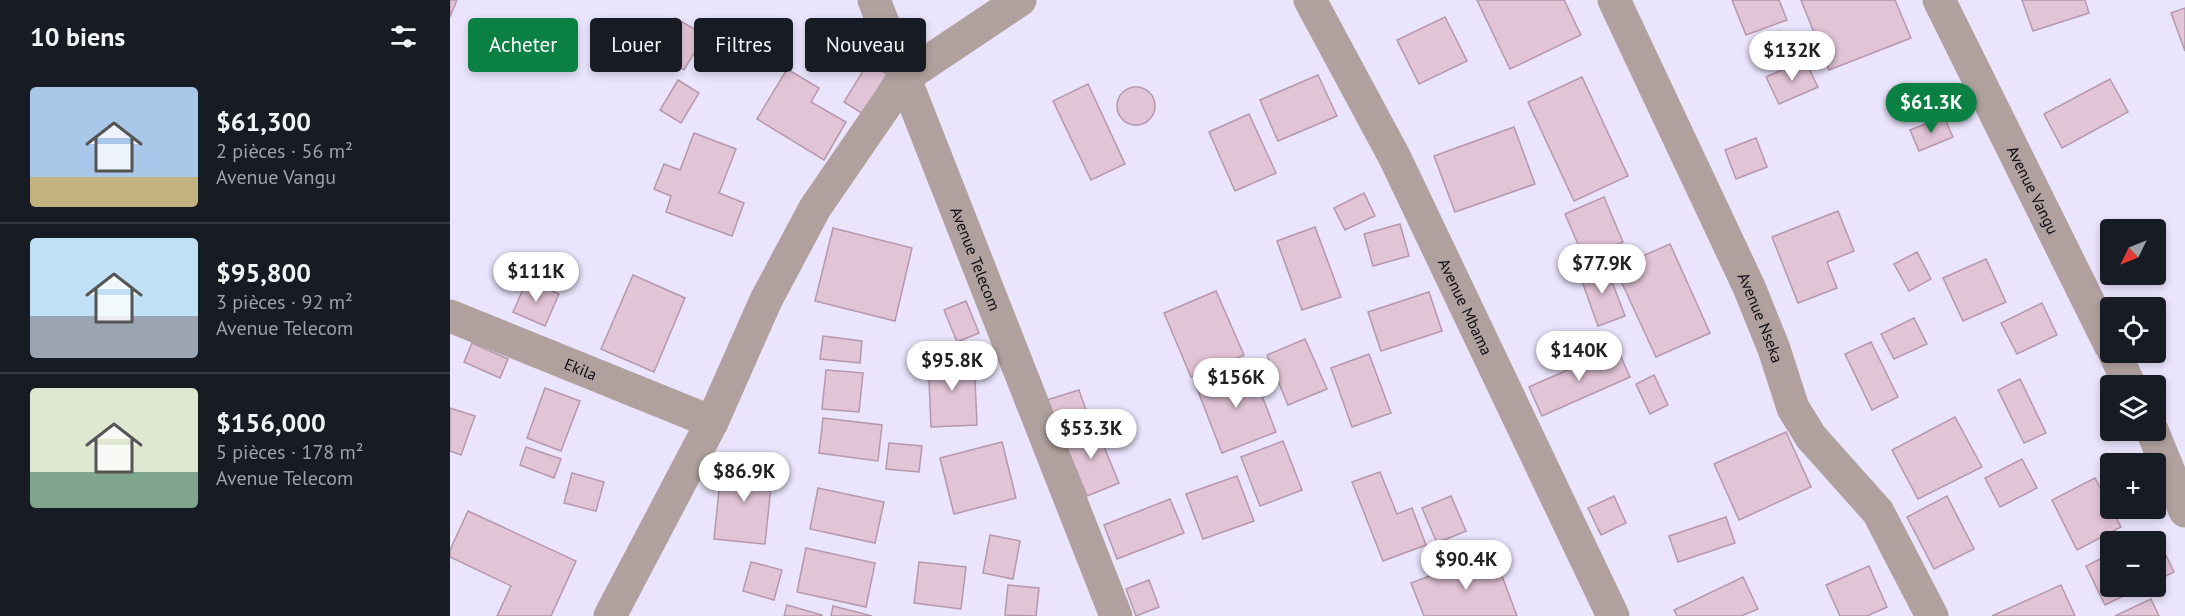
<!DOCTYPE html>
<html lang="fr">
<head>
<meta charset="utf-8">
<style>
  :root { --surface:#171b24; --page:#20242c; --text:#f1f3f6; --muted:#9ea1a6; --line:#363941; --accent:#0b8043 }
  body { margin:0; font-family:"PT Sans",sans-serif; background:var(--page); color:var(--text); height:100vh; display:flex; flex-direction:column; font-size:22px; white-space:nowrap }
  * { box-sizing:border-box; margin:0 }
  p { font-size:20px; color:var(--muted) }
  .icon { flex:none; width:33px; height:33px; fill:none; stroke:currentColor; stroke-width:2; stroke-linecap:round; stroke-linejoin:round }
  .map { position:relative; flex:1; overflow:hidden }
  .details { display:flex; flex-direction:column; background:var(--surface); width:450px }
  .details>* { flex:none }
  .banner { position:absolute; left:18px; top:18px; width:570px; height:54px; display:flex; gap:12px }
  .needle { width:39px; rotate:227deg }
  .buttons { position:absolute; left:1650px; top:219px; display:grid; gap:12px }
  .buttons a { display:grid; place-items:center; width:66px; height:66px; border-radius:6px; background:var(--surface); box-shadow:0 3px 9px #0003; font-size:30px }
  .price { position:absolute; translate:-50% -51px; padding:0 14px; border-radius:21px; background:#fff; color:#222; font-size:20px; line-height:39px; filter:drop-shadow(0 2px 3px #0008) }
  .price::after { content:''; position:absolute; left:50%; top:36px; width:18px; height:14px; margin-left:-9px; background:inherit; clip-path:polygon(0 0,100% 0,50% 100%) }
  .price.active { background:var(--accent); color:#fff }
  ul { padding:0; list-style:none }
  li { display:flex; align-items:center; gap:18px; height:150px; padding:0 30px }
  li+li { border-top:2px solid var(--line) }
  li span { display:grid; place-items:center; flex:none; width:168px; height:120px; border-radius:6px; color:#555 }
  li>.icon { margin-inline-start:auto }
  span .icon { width:72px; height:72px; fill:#fffc; stroke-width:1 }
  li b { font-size:26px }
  h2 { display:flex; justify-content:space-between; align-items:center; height:72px; padding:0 30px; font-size:26px }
  .tag { padding:0 21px; border-radius:6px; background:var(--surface); box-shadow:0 3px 9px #0003; font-size:21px; line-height:54px }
  .tag.active { background:var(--accent); color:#fff }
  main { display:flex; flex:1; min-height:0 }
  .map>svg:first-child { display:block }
</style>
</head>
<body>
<main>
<section class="details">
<h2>10 biens<svg class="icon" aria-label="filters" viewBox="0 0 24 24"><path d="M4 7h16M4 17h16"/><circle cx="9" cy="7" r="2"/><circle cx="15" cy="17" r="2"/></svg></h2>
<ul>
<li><span style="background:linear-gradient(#a9c7e8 75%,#c2b280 0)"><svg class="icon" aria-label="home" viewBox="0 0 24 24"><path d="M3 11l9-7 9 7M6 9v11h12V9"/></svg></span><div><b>$61,300</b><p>2 pièces · 56 m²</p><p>Avenue Vangu</p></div></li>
<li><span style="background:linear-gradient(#bfe0f5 65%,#9aa5b1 0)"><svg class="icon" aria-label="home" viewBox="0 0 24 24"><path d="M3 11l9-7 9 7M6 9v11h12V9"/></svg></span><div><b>$95,800</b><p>3 pièces · 92 m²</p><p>Avenue Telecom</p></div></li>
<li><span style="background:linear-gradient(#dfe7d0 70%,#7fa58c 0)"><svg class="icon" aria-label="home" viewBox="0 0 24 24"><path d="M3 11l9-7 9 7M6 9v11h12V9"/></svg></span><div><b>$156,000</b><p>5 pièces · 178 m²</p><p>Avenue Telecom</p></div></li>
</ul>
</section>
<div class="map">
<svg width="1735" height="616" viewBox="0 0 1735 616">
  <rect width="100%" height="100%" fill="#eae4fc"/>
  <g fill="#e2c4d7" stroke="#b598ab" stroke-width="1.5">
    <path d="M0 0H7L0 17Z"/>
    <path d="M1027 0H1114L1131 35 1060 69Z"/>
    <path d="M1282 0H1329L1337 20 1296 35Z"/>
    <path d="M1351 0H1445L1461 38 1379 70Z"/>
    <path d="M1572 0H1635L1639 13 1583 31Z"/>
    <path d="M1735 8V51L1721 13Z"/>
    <path d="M995 17 1017 61 969 84 947 40Z"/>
    <path d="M225 18 255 35 234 70 205 52Z"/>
    <path d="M1355 60 1368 87 1329 104 1316 77Z"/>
    <path d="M418 63 437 74 413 114 394 102Z"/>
    <path d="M337 69 369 88 361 102 396 122 374 160 307 119Z"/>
    <path d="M868 75 887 116 828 141 810 100Z"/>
    <path d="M1132 77 1178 176 1124 201 1078 102Z"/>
    <path d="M1660 79 1678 112 1612 148 1594 114Z"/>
    <path d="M228 80 249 93 231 123 210 110Z"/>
    <path d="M638 84 675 164 641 180 603 101Z"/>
    <circle cx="686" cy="106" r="19"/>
    <path d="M799 114 826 173 785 191 759 132Z"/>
    <path d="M1494 117 1503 137 1469 151 1460 130Z"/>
    <path d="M1064 127 1085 184 1005 212 984 156Z"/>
    <path d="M244 133 286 149 269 193 294 203 282 236 216 212 221 196 204 189 214 164 230 170Z"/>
    <path d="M1306 138 1317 167 1286 179 1275 150Z"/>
    <path d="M914 193 925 216 895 230 884 208Z"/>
    <path d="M1154 197 1173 242 1134 258 1115 214Z"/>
    <path d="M1388 211 1404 251 1377 262 1387 288 1348 303 1322 237Z"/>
    <path d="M950 224 959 256 923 266 914 234Z"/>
    <path d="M865 227 891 297 852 310 827 241Z"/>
    <path d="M383 228 462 248 445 321 365 301Z"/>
    <path d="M1220 244 1260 333 1206 357 1165 268Z"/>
    <path d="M1467 252 1481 279 1459 291 1444 264Z"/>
    <path d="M1536 259 1556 302 1513 321 1493 278Z"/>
    <path d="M1155 263 1175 316 1148 326 1129 273Z"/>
    <path d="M183 275 235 298 204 372 151 349Z"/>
    <path d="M77 280 109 294 95 326 63 312Z"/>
    <path d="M766 291 794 355 741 377 714 313Z"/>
    <path d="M979 292 992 331 931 351 918 312Z"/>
    <path d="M516 301 529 333 507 342 494 310Z"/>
    <path d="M1592 303 1607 335 1567 354 1551 323Z"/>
    <path d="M1464 318 1477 344 1444 359 1431 334Z"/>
    <path d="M373 336 412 341 410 363 370 359Z"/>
    <path d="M855 339 877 389 838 405 817 355Z"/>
    <path d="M1421 342 1448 397 1422 410 1395 354Z"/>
    <path d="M22 343 58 359 50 378 14 362Z"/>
    <path d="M1167 348 1180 377 1092 416 1079 387Z"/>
    <path d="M919 354 941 413 902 427 881 368Z"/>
    <path d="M524 356 527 425 481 427 478 358Z"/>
    <path d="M800 365 826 432 772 453 746 386Z"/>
    <path d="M376 370 413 373 409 412 372 409Z"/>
    <path d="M1204 375 1218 405 1200 414 1186 384Z"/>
    <path d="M1570 379 1596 433 1574 443 1548 390Z"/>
    <path d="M95 388 130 401 111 451 77 438Z"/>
    <path d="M629 390 638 416 607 427 597 400Z"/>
    <path d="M0 408 25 416 11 455 0 451Z"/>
    <path d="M1505 417 1532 467 1468 499 1442 450Z"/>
    <path d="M373 418 432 425 428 461 369 453Z"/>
    <path d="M645 425 669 483 637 496 613 438Z"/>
    <path d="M1336 432 1361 487 1289 520 1264 464Z"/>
    <path d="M833 441 852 490 810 506 791 457Z"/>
    <path d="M552 442 566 498 504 514 490 458Z"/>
    <path d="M439 443 472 446 469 472 436 469Z"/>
    <path d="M76 447 111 459 104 478 70 465Z"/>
    <path d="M1572 459 1587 488 1550 507 1535 478Z"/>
    <path d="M272 462 323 467 315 544 264 539Z"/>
    <path d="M930 472 947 514 962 508 976 545 933 561 902 482Z"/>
    <path d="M122 473 154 482 146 511 114 503Z"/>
    <path d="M787 476 804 521 753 539 736 494Z"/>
    <path d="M1645 478 1671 527 1627 550 1602 500Z"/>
    <path d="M368 488 434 502 425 543 360 529Z"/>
    <path d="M1001 496 1016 531 987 543 972 508Z"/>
    <path d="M1164 496 1176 523 1151 535 1138 508Z"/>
    <path d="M1497 496 1524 549 1484 569 1457 517Z"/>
    <path d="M720 499 734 533 667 559 654 525Z"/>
    <path d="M18 511 126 561 101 616H47L61 586 0 557V550Z"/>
    <path d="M1276 517 1285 543 1228 562 1219 536Z"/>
    <path d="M1705 533 1724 572 1706 581V542H1686Z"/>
    <path d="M540 535 570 541 563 579 533 573Z"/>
    <path d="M356 548 425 563 416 607 347 592Z"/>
    <path d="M1043 552 1067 616H974L961 583Z"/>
    <path d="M1660 554V586H1694L1655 605 1636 566Z"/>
    <path d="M301 562 332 570 324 600 293 591Z"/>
    <path d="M469 562 516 567 511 609 464 603Z"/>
    <path d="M1419 566 1437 607 1417 616H1390L1376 585Z"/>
    <path d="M1293 577 1308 609 1291 616H1227L1224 610Z"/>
    <path d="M699 580 709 607 686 616 676 589Z"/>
    <path d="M558 585 589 588 586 616 555 615Z"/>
    <path d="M1611 585 1625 616H1542Z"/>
    <path d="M1701 599 1709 616H1665Z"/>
    <path d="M337 605 372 615V616H334Z"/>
    <path d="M383 606 422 616H381Z"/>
  </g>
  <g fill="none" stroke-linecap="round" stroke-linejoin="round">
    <g stroke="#b0a19e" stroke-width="33">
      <path id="s1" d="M424 0 666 616"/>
      <path id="s2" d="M860 0 945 158 1163 616"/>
      <path id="s3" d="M1164 0 1299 287 1324 349 1343 408 1361 437 1428 512 1482 616"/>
      <path id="s4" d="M1489 0 1660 345"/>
      <path id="s5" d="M0 316 262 422"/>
      <path d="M1664 352 1680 386"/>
      <path d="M1702 430 1735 511"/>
      <path d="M160 616 262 422 316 300 365 208 455 77 570 0"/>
    </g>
  </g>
  <g text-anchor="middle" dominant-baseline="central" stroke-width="4.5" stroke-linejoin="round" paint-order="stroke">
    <g font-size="16" fill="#0d0a14" stroke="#fff">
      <text stroke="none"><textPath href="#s4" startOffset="212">Avenue Vangu</textPath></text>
      <text stroke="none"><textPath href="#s1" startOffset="278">Avenue Telecom</textPath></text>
      <text stroke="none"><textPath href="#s2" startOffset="344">Avenue Mbama</textPath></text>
      <text stroke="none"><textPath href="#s3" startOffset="350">Avenue Nseka</textPath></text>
      <text stroke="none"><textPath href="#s5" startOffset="141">Ekila</textPath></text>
    </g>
  </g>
</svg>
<div class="buttons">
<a><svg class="needle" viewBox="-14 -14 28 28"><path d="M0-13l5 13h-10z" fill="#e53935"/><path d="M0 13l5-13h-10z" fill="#9ea1a6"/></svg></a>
<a><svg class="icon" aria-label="locate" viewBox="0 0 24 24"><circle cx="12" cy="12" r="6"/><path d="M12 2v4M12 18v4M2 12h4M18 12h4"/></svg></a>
<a><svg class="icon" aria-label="layers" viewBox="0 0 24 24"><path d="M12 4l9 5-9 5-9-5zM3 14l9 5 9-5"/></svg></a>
<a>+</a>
<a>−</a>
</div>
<b class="price" style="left:1342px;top:82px">$132K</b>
<b class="price active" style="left:1481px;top:134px">$61.3K</b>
<b class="price" style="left:1152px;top:295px">$77.9K</b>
<b class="price" style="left:86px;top:303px">$111K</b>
<b class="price" style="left:1129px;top:382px">$140K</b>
<b class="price" style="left:502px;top:392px">$95.8K</b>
<b class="price" style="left:786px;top:409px">$156K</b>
<b class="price" style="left:641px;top:460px">$53.3K</b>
<b class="price" style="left:294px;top:503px">$86.9K</b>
<b class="price" style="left:1016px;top:591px">$90.4K</b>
<div class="banner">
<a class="tag active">Acheter</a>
<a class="tag">Louer</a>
<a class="tag">Filtres</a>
<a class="tag">Nouveau</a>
</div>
</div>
</main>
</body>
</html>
